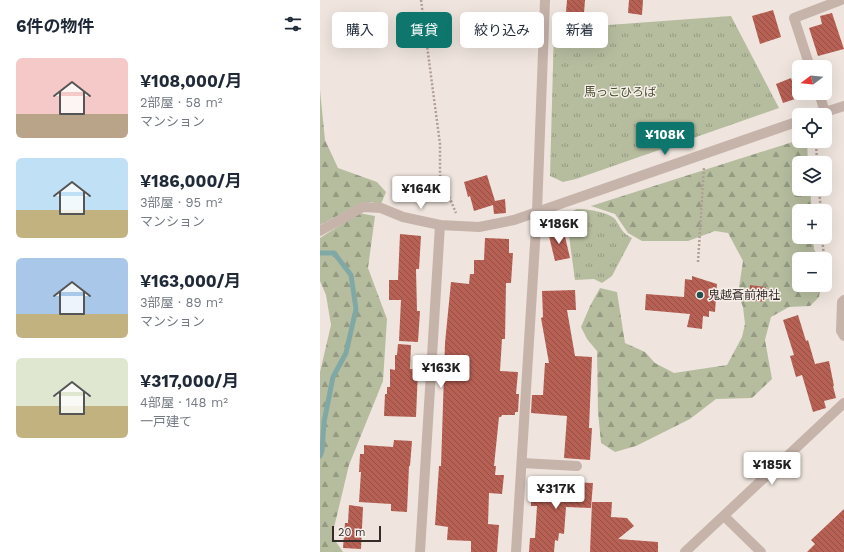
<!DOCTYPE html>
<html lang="ja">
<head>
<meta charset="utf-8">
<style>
  :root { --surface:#fff; --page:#f6f6f7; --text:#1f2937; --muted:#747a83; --accent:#0f766e }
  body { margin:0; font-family:"Work Sans","Noto Sans JP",sans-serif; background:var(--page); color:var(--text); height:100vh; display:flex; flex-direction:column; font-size:15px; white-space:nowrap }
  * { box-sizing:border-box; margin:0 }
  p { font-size:13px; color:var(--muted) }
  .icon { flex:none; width:22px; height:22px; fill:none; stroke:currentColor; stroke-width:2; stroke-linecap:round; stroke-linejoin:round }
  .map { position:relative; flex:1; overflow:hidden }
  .panel { display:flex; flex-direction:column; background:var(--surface); width:320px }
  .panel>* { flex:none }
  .hud { position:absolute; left:12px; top:12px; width:380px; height:36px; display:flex; gap:8px }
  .needle { width:26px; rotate:254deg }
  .controls { position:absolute; left:472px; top:60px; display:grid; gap:8px }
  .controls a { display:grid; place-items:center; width:40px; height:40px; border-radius:6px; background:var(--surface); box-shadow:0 4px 16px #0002; font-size:20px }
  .scale { position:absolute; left:12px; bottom:10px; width:49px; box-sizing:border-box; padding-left:4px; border:2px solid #352c29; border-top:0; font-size:11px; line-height:14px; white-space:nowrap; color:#352c29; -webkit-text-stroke:3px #f7efea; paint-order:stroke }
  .price { position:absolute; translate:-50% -34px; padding:0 9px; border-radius:4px; background:#fff; color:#222; font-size:13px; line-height:26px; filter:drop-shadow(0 1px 2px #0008) }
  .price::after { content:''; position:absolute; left:50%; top:24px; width:12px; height:9px; margin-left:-6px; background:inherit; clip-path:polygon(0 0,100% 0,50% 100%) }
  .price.current { background:var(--accent); color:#fff }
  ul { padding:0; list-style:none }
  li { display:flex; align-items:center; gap:12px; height:100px; padding:0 16px }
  li span { display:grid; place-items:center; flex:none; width:112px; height:80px; border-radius:6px; color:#555 }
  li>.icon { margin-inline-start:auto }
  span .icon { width:48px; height:48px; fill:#fffc; stroke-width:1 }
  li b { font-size:17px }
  h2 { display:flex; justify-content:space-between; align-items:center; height:48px; padding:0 16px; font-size:17px }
  .chip { padding:0 14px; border-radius:6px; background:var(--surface); box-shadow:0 4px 16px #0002; font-size:14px; line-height:36px }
  .chip.current { background:var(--accent); color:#fff }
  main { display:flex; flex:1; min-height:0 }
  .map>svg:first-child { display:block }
</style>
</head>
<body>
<main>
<section class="panel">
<h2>6件の物件<svg class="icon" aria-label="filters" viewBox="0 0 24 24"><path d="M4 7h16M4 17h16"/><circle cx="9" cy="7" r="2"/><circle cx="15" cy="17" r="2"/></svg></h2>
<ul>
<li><span style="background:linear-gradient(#f6c9c9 70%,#b9a48a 0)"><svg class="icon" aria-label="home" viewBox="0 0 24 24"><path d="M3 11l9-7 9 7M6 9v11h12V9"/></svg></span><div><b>¥108,000/月</b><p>2部屋 · 58 m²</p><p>マンション</p></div></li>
<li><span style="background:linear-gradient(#bfe0f5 65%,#c2b280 0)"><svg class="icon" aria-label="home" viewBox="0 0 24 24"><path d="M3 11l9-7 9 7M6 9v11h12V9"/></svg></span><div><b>¥186,000/月</b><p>3部屋 · 95 m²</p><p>マンション</p></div></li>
<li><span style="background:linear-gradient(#a9c7e8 70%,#c2b280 0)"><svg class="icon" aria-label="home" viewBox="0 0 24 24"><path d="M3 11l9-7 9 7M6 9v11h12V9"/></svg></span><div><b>¥163,000/月</b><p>3部屋 · 89 m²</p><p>マンション</p></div></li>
<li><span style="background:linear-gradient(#dfe7d0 60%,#c2b280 0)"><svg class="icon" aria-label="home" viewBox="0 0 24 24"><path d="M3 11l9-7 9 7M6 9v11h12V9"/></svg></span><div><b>¥317,000/月</b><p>4部屋 · 148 m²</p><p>一戸建て</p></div></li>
</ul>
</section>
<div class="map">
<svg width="524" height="552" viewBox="0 0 524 552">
  <defs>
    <pattern id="grass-tufts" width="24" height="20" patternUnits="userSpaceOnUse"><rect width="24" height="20" fill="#b6bd9f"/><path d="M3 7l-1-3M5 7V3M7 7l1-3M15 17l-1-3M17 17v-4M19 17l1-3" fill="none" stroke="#959a82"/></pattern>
    <pattern id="forest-firs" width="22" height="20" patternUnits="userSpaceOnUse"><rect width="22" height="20" fill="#b6bd9f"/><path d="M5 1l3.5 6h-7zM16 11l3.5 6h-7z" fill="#959a82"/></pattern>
    <pattern id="building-back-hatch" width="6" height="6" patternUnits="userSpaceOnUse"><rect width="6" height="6" fill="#b76054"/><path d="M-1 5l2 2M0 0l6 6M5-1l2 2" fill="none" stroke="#964f46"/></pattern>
  </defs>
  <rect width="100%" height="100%" fill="#efe5de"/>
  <g fill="url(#grass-tufts)">
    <path d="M411 16 459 108 256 179 243 182 230 176 234 29Z"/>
    <path d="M257 209C267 209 288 212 295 219 302 229 301 232 312 238L292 276 282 283 274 279 255 280 246 214Z"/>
  </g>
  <g fill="url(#forest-firs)">
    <path d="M0 90 5 140 18 168 57 182 66 192 61 204 50 202 36 206 0 225Z"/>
    <path d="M479 140 487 141 488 163H479V189H490L492 211H479V237H493L494 249 498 259H479V285H501L499 297 490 306 469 307 451 317 445 340 452 379 432 398 396 399 370 419 316 446 295 452 281 443 278 412 277 351 267 339 261 327 270 306 280 288 297 292 305 343 325 352 335 363 354 373 407 365 422 337 425 324 423 307 418 294 423 261 408 233 395 231 368 241H322L308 233 295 214 271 206Z"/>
    <path d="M39 213 55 216 48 268 67 319 63 381 29 465 12 536 23 552H0V372L11 325 6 295 0 281V238Z"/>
  </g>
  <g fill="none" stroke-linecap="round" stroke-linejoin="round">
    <path stroke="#80a9a6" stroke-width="5" d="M0 253H14L31 275 36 309 26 353 13 377 4 422 2 451 0 456"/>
  </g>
  <g fill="url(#building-back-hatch)">
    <path d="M247 0H265L264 13 246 12Z"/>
    <path d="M309 0H323L322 15 308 13Z"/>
    <path d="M453 10 461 37 440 44 432 16Z"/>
    <path d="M512 13 524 49 498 56 489 28 502 24 500 16Z"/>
    <path d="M471 78 478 98 463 103 456 84Z"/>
    <path d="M167 175 175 201 185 199 186 213 174 214 173 205 154 211 150 196 148 197 144 182Z"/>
    <path d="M243 228 250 258 235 261 228 232Z"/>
    <path d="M80 234 101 236 99 269H96L97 311H100L98 342 79 341 81 300H69V280H78Z"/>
    <path d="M165 238 189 239V253H193L191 283H186L185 339H182L180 371 198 372 196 394H199L198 412H195V415H182L181 417H179L174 466H176L175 475H184L182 494 169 493 168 524 179 525 177 552H151V541L127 540 128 527 115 525 119 466H121L125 343 131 282 149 284 150 274H154V260H164Z"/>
    <path d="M372 276 397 284 395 312 389 311V317L383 316 382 329 367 327 370 314 325 310 326 294 364 297 365 279 372 280Z"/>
    <path d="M430 285 446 287 444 302 429 300Z"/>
    <path d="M255 290 256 310H247L255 356 272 357 269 428H272L270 460 244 458 247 416 211 413 212 395H223L225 363H229L221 318 223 317 222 291Z"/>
    <path d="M478 315 486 341 488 340 495 364 509 361 514 386H513L516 398 504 401 506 408 493 412 482 375 476 377 470 356 474 355 463 320Z"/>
    <path d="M78 344 91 345 90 369H98L96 417 64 416 65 394H67V387H70V369L75 370V355H77Z"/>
    <path d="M74 440 92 441 90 466H89L87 512 71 511V504L39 502 41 472H39L40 454H44V445L73 447Z"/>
    <path d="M217 481 273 483 271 508 246 507 244 534 239 533 238 541 235 540 234 552H209L210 538H215L217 506H211V487H217Z"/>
    <path d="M272 502H292L291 517 307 518 314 526 298 539 338 542V552H270Z"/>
    <path d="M29 505 43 507 41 549 23 548 25 523H28Z"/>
    <path d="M524 509V552H487L495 544 491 540Z"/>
  </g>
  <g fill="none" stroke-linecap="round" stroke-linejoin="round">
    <g stroke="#b29e95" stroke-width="2.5" stroke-dasharray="2 2" stroke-linecap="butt">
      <path d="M101 0 120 144V175L136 213"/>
      <path d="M496 141 497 163"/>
      <path d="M499 189 501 211"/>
      <path d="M502 237 504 257"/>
      <path d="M378 262 384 167"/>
    </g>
    <g stroke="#c6b4ab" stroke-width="10">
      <path d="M490 67 474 18 521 0"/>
      <path d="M499 93 505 112"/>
      <path d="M496 115 524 106"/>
      <path d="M0 231 43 207 61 208 83 217 120 225 159 227 194 220 479 121"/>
      <path d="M524 300 522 302 521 331 524 336"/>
      <path d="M202 463 257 466"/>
      <path d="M404 516 441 552"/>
      <path d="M100 552 120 225"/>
      <path d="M196 552 217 211 225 0"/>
      <path d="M365 552 524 403"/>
    </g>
  </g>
  <circle fill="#24514f" stroke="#f7efea" stroke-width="1.5" cx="380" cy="295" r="4"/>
  <g text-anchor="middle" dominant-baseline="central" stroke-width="3" stroke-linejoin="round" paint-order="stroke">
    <g font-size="12" fill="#485030" stroke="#f7efea">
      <text x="300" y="92">馬っこひろば</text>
    </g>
    <g font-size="12" fill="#352c29" stroke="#f7efea" text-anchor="start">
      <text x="388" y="295">鬼越蒼前神社</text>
    </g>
  </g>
</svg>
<div class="controls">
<a><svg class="needle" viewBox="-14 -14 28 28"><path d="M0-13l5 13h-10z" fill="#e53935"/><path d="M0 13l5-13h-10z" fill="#747a83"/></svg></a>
<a><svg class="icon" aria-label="locate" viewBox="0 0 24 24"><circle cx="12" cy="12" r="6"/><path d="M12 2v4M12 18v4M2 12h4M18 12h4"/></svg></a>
<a><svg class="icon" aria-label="layers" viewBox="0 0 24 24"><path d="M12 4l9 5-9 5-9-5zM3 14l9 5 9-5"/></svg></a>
<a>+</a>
<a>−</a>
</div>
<div class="scale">20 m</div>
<b class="price current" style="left:345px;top:156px">¥108K</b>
<b class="price" style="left:101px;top:210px">¥164K</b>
<b class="price" style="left:239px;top:245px">¥186K</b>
<b class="price" style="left:121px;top:389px">¥163K</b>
<b class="price" style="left:452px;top:486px">¥185K</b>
<b class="price" style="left:236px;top:510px">¥317K</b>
<div class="hud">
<a class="chip">購入</a>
<a class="chip current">賃貸</a>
<a class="chip">絞り込み</a>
<a class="chip">新着</a>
</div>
</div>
</main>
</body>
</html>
